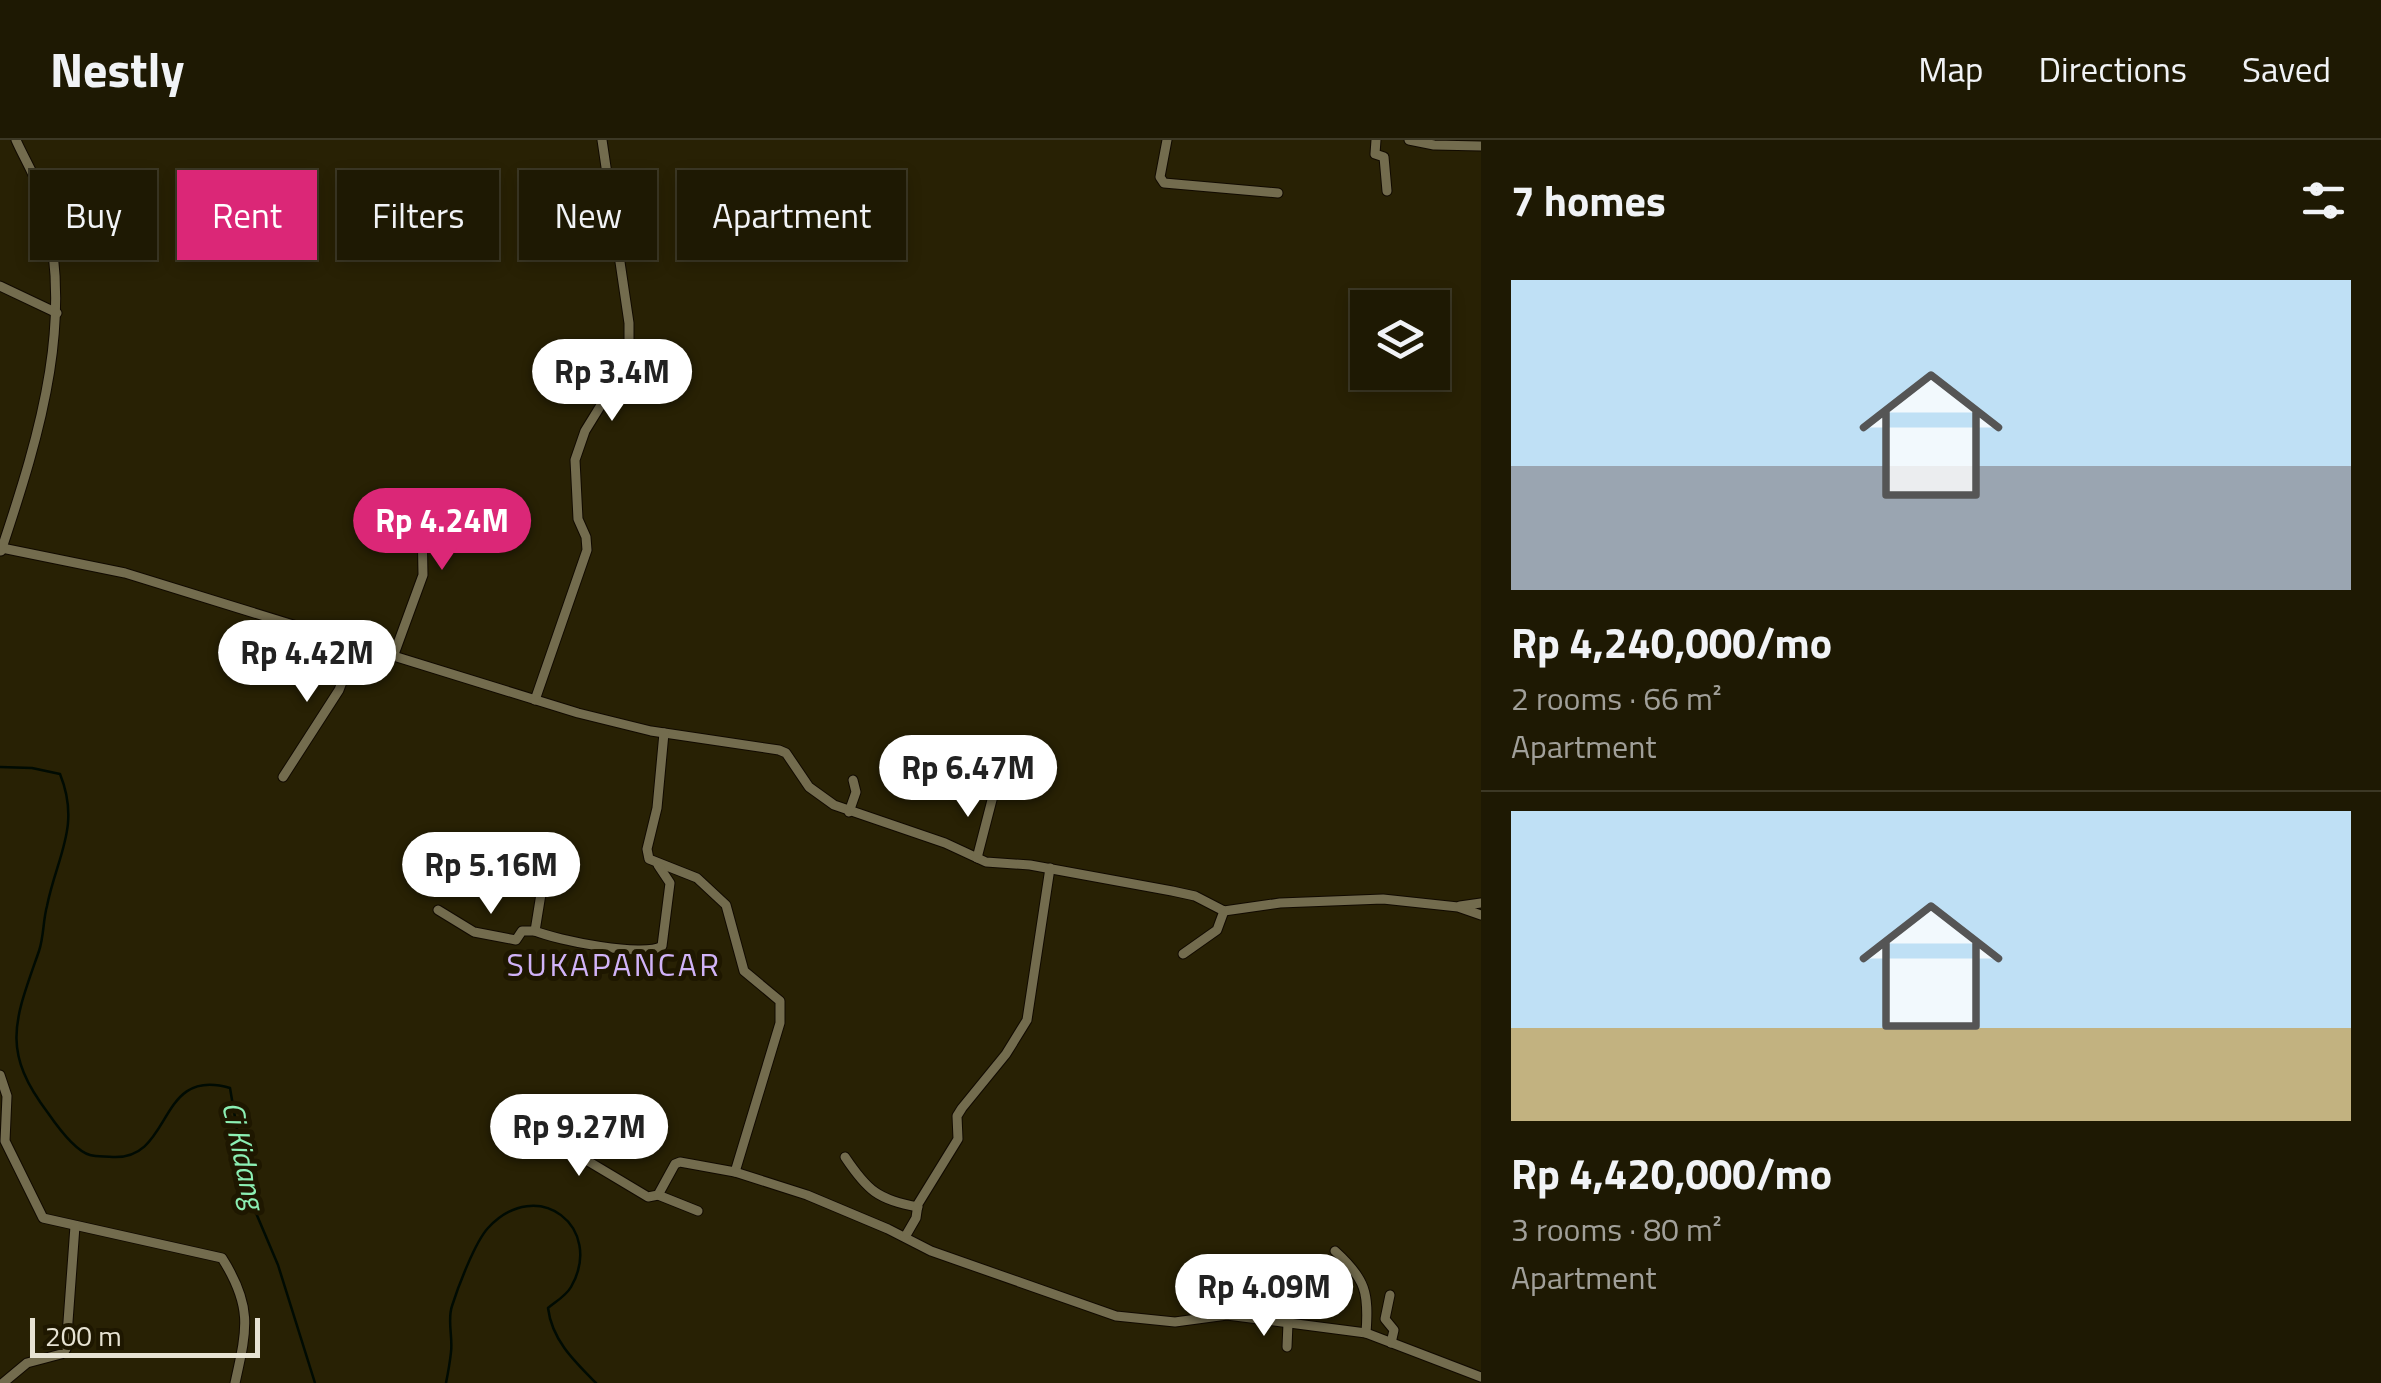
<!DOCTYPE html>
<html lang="en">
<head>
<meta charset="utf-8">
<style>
  :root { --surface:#1e1903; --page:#2b2612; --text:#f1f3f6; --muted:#a1a09a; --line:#3c3825; --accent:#db2777 }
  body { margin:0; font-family:"Titillium Web",sans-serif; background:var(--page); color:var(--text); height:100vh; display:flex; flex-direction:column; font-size:38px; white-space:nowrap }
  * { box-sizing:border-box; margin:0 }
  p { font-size:32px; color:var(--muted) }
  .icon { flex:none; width:55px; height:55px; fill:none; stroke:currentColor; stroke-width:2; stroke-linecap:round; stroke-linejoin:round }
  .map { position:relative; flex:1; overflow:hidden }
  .panel { display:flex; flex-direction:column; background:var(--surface); width:900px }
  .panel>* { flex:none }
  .top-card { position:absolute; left:30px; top:30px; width:950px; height:90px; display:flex; gap:20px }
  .buttons { position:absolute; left:1350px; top:150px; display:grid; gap:20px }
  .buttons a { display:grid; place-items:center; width:100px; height:100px; border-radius:0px; background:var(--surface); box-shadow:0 5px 15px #0003,0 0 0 2px var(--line); font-size:50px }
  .scale { position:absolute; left:30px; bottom:25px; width:230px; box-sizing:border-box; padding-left:10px; border:5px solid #e7e3d3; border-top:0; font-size:28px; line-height:35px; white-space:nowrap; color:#e7e3d3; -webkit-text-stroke:8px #1e1700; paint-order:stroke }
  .price { position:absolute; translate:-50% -85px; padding:0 22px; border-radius:35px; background:#fff; color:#222; font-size:32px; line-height:65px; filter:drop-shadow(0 2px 5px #0008) }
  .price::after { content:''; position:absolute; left:50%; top:60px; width:30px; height:22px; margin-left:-15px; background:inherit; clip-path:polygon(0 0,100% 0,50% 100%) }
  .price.selected { background:var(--accent); color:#fff }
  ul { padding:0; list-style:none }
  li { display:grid; align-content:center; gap:20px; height:530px; padding:0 30px }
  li+li { border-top:2px solid var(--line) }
  li span { display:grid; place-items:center; height:310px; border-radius:0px; color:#555 }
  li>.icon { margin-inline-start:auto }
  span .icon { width:180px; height:180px; fill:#fffc; stroke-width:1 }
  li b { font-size:42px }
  h2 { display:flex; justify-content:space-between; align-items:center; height:120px; padding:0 30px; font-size:42px }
  .tag { padding:0 35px; border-radius:0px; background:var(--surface); box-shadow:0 5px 15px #0003,0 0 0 2px var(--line); font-size:35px; line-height:90px }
  .tag.selected { background:var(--accent); color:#fff }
  header { display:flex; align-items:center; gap:60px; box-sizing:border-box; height:140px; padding:0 50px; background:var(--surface); border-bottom:2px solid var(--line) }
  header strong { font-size:48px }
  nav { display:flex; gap:55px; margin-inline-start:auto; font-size:35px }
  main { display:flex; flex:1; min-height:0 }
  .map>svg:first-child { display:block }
</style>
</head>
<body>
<header>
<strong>Nestly</strong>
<nav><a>Map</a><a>Directions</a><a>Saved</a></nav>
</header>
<main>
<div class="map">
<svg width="1481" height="1243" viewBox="0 0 1481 1243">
  <rect width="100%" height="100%" fill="#282104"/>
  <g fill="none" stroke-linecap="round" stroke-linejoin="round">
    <g stroke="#000b03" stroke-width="2.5">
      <path d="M0 627 32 628 60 634C81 686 57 716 47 766 43 780 44 796 39 811 15 880 0 910 48 973 57 986 75 1011 90 1015 97 1017 106 1016 113 1017 174 1020 156 926 230 948L248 1054 278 1125 315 1243"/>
      <path d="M446 1243C448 1233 450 1222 451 1212 453 1197 447 1180 452 1166 458 1147 475 1102 488 1088 538 1034 605 1088 571 1147 566 1156 555 1162 548 1168 552 1200 574 1221 596 1243"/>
    </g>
    <defs>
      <g id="street">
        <path d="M1167 0 1160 37 1164 43 1278 53"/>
        <path d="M1376 0 1375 14 1384 17 1387 51"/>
        <path d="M1409 0 1434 5 1481 6"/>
        <path d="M0 146 57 173"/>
        <path d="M2 408 125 433 578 573 651 591 779 610 786 613 809 647 834 665 945 703 986 722 1030 725 1172 751 1195 756 1224 771 1280 763 1383 759 1458 767 1481 775"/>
        <path d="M1 411C40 294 79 170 39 49 33 32 23 16 16 0"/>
        <path d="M393 517 423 435 422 381 400 367"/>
        <path d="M535 560 587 410 586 397 578 379 575 320 585 291 622 231 629 210V183L602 0"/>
        <path d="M664 593 657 668 647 709 649 719 697 738 726 765 744 831 780 861V883L735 1032"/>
        <path d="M283 637 339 550 356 505"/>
        <path d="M959 643 987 650 993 656 977 718"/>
        <path d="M849 672 856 652 853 640"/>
        <path d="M545 729 535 791C556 800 645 818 662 806L670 743 658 725"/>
        <path d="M1460 766 1481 763"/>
        <path d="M438 770 474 792 516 800 522 791H535"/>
        <path d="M1183 814 1217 790 1224 771"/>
        <path d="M0 935 7 956 5 1001 43 1078 222 1118C253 1167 247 1189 235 1243"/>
        <path d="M546 996 648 1057 658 1055 675 1024 680 1022 735 1032 807 1055 888 1089 931 1111 1116 1176 1175 1182 1227 1175 1366 1193"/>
        <path d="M845 1017C867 1050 878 1060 918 1067"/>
        <path d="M658 1055 698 1071"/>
        <path d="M905 1097 916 1078 918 1064 958 999 957 976 962 968 1006 914 1027 880 1050 728"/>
        <path d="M1335 1111C1366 1139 1369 1153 1366 1193L1481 1237"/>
        <path d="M1390 1155 1385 1179 1394 1190 1391 1203"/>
        <path d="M1287 1207 1288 1183"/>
        <path d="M3 1243 27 1223 61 1214 66 1209 75 1086"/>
      </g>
    </defs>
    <use href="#street" stroke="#110a00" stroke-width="11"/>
    <use href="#street" stroke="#736c4e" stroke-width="9"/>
  </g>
  <g text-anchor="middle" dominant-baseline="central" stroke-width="10" stroke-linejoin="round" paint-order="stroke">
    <g font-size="30" font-style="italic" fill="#8cf0b4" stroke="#1e1700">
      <text transform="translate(244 1015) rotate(78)">Ci Kidang</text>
    </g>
    <g font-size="32" letter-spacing="2.5" fill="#d1b3f8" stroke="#1e1700">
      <text x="614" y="824">SUKAPANCAR</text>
    </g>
  </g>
</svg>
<div class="buttons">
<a><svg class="icon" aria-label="layers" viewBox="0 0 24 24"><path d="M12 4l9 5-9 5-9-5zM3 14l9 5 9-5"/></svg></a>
</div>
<div class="scale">200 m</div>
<b class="price" style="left:612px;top:284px">Rp 3.4M</b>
<b class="price selected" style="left:442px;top:433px">Rp 4.24M</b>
<b class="price" style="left:307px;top:565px">Rp 4.42M</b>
<b class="price" style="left:968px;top:680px">Rp 6.47M</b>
<b class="price" style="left:491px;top:777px">Rp 5.16M</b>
<b class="price" style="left:579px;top:1039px">Rp 9.27M</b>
<b class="price" style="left:1264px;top:1199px">Rp 4.09M</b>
<div class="top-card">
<a class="tag">Buy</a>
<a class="tag selected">Rent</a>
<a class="tag">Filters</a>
<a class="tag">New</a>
<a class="tag">Apartment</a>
</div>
</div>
<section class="panel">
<h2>7 homes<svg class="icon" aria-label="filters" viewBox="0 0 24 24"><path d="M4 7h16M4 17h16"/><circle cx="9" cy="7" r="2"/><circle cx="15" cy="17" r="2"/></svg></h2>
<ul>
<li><span style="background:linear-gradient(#bfe0f5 60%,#9aa5b1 0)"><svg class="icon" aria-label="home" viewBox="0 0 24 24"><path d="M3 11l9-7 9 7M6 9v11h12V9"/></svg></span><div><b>Rp 4,240,000/mo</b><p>2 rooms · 66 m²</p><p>Apartment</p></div></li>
<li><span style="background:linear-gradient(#bfe0f5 70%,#c2b280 0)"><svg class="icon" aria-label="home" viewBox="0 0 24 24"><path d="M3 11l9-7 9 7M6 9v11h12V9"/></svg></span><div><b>Rp 4,420,000/mo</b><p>3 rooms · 80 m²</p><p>Apartment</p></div></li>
</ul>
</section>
</main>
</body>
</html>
